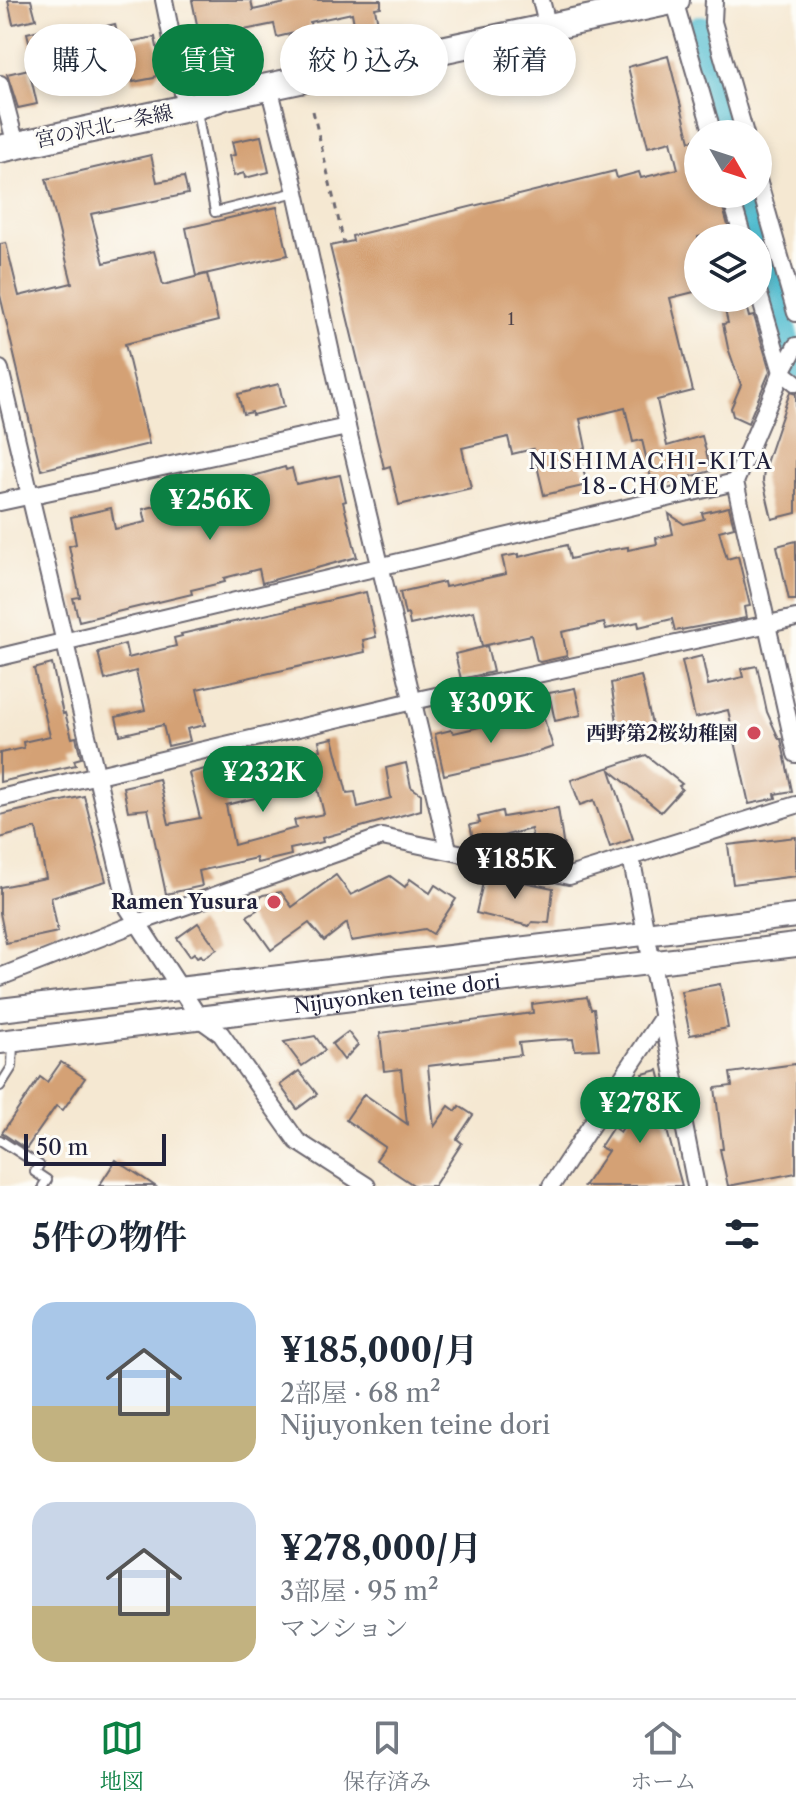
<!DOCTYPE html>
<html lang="ja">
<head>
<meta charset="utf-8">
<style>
  :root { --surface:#fff; --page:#f2f2f3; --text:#1f2937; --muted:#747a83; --line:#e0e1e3; --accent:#0b8043 }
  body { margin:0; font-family:"Libre Caslon Text","Noto Serif JP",serif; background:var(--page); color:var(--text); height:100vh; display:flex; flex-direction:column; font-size:30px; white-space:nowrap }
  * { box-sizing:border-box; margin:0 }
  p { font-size:26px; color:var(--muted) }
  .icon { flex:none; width:44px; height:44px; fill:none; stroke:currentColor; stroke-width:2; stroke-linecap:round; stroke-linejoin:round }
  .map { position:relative; height:1186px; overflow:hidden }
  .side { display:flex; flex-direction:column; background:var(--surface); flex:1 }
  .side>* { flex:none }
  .banner { position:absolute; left:24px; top:24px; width:748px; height:72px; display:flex; gap:16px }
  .needle { width:52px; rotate:129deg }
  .buttons { position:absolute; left:684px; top:120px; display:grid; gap:16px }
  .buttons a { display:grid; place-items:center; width:88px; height:88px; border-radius:50%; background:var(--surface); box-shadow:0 4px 12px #0003; font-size:40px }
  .scale { position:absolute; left:24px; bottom:20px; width:142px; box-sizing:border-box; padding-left:8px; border:4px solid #22223b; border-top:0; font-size:22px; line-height:28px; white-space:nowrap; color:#22223b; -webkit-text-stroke:6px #fdfcf7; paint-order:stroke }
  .price { position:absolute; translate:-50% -68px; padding:0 18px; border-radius:28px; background:var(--accent); color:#fff; font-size:26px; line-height:52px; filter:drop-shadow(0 2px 4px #0008) }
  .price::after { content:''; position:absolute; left:50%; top:48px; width:24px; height:18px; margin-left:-12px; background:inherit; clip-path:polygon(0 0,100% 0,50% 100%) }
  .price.on { background:#222; color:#fff }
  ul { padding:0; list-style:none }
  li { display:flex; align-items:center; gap:24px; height:200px; padding:0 32px }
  li span { display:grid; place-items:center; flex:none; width:224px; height:160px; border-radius:24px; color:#555 }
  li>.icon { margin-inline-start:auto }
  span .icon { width:96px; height:96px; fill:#fffc; stroke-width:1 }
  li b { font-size:34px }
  h2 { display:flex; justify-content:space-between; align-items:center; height:96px; padding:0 32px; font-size:34px }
  .chip { padding:0 28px; border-radius:36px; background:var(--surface); box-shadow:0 4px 12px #0003; font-size:28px; line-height:72px }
  .chip.on { background:var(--accent); color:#fff }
  .menu { display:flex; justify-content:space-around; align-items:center; height:112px; border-top:2px solid var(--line); background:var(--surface); font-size:22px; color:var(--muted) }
  .menu a { display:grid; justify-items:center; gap:4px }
  .menu .on { color:var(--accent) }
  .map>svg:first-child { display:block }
</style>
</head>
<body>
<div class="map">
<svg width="796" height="1186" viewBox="0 0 796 1186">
  <rect width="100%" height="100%" fill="#fdfcf7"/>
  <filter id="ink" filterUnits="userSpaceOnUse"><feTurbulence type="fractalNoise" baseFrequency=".0125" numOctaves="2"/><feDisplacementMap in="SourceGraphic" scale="16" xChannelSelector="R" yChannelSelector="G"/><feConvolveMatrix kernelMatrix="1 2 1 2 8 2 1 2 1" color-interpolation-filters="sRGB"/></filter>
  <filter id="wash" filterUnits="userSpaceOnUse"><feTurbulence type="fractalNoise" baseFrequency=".006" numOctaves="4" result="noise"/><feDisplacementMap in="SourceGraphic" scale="32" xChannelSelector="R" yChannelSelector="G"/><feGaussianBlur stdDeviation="1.8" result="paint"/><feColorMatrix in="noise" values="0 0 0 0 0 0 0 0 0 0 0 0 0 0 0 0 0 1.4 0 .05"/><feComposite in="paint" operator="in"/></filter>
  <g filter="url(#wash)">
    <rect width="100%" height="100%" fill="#f5e8d2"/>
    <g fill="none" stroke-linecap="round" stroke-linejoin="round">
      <g stroke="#53bdd0" stroke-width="34">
        <path d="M701 32 728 134"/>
        <path d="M744 194 755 238"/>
        <path d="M758 248 783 344 796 361"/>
      </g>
    </g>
    <g id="blocks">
      <g fill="#d4a174" fill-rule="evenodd">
        <path d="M8 0H31L36 19 13 24Z"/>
        <path d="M192 0H251L253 10 299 0H381V7L375 8 378 24 355 29 352 13 310 22 311 29 277 37 274 24 200 39Z"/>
        <path d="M115 24 119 44 155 37 161 68 154 78 133 82 130 67 103 72 94 29Z"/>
        <path d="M48 28 55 56 34 61 27 33Z"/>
        <path d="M668 56 690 141 698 139V194H719L729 229 698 237V291L670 298 693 391 657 400 667 446 702 436 711 471 653 487 642 440 633 442 625 408 580 419 586 448 579 450 587 485 544 495 533 449 512 454 508 437 462 448 471 488 399 505 390 466 384 468 330 246 353 241 352 236 615 171 617 178 639 172 641 178 678 169 671 141 648 147 628 67Z"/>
        <path d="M29 69 37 104 18 108 7 74Z"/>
        <path d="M261 136 269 172 245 178 244 173 234 176 229 156 235 155 232 142Z"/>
        <path d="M151 155 157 182 184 177 188 194 91 214 104 263 154 251 163 285 207 274 218 321 125 344 149 444 41 470 0 295V244L6 243 19 296 72 283 46 179Z"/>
        <path d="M277 207 288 255 196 276 186 228Z"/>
        <path d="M722 298H744L749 317 754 316 770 371 748 423 733 416 731 408 741 385 728 348 723 324 728 323Z"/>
        <path d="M279 384 284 407 252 415V412L243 414 238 394Z"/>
        <path d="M790 392 796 394V513L772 519 763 481 764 469Z"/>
        <path d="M285 467 286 470 292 468 296 484 340 475 346 501 343 502 357 557 262 583 259 569 224 578 225 582 191 590 192 594 79 621 73 598 80 597 69 546 76 544 71 517 111 508 115 529 146 522 143 509 160 505 162 513 200 505 197 492Z"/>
        <path d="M729 507 734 527 719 531 727 559 738 556 750 606 744 607 746 618 675 631 672 619 639 627 638 622 606 629 604 623 562 632 567 656 540 662 537 661 531 635 482 646 474 611 410 625 408 614 405 615 400 592 444 582 445 587 506 574 502 557 519 554V557L567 545 570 559 609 550 628 547V550L657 544 656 538 673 534 669 514 684 524 704 519 702 513Z"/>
        <path d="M796 541V600H789L777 546Z"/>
        <path d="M366 592 376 637 363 640 365 652 197 689 205 725 187 729 190 741 168 746 163 725 120 735 116 717 145 710 136 671 105 680 98 652 125 644 128 658 176 646 174 638 182 636 181 634Z"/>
        <path d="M487 646 493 672 461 679 455 654Z"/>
        <path d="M702 656 708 685 743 677 741 669 757 666 767 712 779 739H781L792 791 775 794 776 798 749 804 728 710 695 718 682 661Z"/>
        <path d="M52 664 63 714 65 713 72 738 76 737 81 758 74 760 76 765 0 782V753L24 748 23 742 50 736 34 669Z"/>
        <path d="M641 676 653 729 619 735 611 683Z"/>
        <path d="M575 688 581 715 555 721 549 693Z"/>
        <path d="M543 716 553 747 523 757 444 775 435 734 451 730 454 733 493 724 502 723 509 728Z"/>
        <path d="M333 738 347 793 355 792 358 807 391 798 386 768 406 763 411 787 421 794V810L322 838 323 842 290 849 291 855 257 863 256 858 199 871 202 886 166 894 148 809 128 811 123 787 159 779 169 824 200 818 189 773 209 768 212 780 227 777 274 765 272 760 321 750 319 741ZM297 781 299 789 317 785 324 814 294 820 296 828 234 845 226 805 255 798 253 793Z"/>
        <path d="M646 755 682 784 679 786 682 789 661 812 610 770 633 839 610 847 594 800 580 805 571 780Z"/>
        <path d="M84 796 106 881 51 897 58 932 6 943 0 913V887L46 878 36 828 0 838V815Z"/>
        <path d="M558 808 564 849 535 854 531 829 474 843 470 825 480 823 478 817 502 811 503 817Z"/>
        <path d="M796 837V876L733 884 728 845Z"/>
        <path d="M485 874 553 888 549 923 532 922 529 926 476 913Z"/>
        <path d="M336 875 351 895 390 876 405 887 410 879 430 893 435 885 456 899 433 934 425 929 351 941 347 923 324 941 309 923 271 950 247 916 257 910 252 903 263 895 281 892 292 907Z"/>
        <path d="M198 923 217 949 203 958 201 955 197 957 194 953 190 956 177 938Z"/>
        <path d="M720 984 728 1028 690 1035 681 991Z"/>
        <path d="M587 997 591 1009H594L599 1049 575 1050 573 1039 551 1040 519 1043 521 1055 428 1066 434 1127 449 1106 456 1111 459 1106 473 1115 457 1139 462 1143 434 1186H415L376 1160 385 1147 346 1120 364 1094 407 1124 401 1069 384 1071 380 1033 533 1013 532 1004Z"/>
        <path d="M348 1032 358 1045 344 1060 332 1044Z"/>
        <path d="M315 1036 325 1050 302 1066 284 1042Z"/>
        <path d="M61 1062 85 1078 63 1110 56 1106 26 1149 2 1133 40 1077 47 1082Z"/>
        <path d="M796 1064V1173L728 1186 720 1149H723L715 1088 732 1086 730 1073Z"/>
        <path d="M658 1070 667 1105 662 1112 682 1186H584L608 1151 600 1147 613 1127 620 1132 641 1100 635 1095 645 1082 643 1074Z"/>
        <path d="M299 1071 317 1094 297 1109 280 1085Z"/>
        <path d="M116 1160 155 1186H99Z"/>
      </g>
    </g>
  </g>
  <g filter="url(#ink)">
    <use href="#blocks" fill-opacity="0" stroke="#6c6770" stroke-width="2"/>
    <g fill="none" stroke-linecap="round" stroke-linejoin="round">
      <defs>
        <g id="service">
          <path d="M197 111 215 212 296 192"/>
          <path d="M0 1086 12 1067 13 1042"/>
          <path d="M0 1140 39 1165 35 1172 47 1180 43 1186"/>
        </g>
        <g id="minor">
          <path d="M164 0 186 108"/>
          <path d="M541 0 548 28"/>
          <path d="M674 0 713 134"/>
          <path d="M714 0 713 22 745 134"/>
          <path d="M0 84 16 145"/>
          <path d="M269 87 296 192 347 427 448 849"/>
          <path d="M758 180 796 313"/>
          <path d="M730 194 743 238"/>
          <path d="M758 291 782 372 796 383"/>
          <path d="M796 346 782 372 735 482 796 754"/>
          <path d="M0 369 128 908 200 1019 221 1034 297 1141 367 1186"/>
          <path d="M0 502 347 427"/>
          <path d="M0 657 735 482"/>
          <path d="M0 798 413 701 796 618"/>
          <path d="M631 857 696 1186"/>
          <path d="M0 977 137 923 382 837 569 876 796 805"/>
          <path d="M551 1186 662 1018"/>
        </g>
        <g id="tertiary">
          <path d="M0 1010 796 916"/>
          <path id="s1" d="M0 1042 796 945"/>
        </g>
        <path id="primary" d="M0 149 196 106 225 96 676 0"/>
      </defs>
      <use href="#service" stroke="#6c6770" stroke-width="12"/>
      <use href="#minor" stroke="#6c6770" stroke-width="20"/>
      <use href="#tertiary" stroke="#6c6770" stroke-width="26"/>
      <use href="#primary" stroke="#6c6770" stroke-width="30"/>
      <path stroke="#6c6770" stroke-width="3" stroke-dasharray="6 6" stroke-linecap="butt" d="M313 111 344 243"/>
      <use href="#service" stroke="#fff" stroke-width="8"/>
      <use href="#minor" stroke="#fff" stroke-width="16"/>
      <use href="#tertiary" stroke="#fff" stroke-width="22"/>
      <use href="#primary" stroke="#fff" stroke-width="26"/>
    </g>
  </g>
  <g fill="#d1495b" stroke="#fdfcf7" stroke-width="3">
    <circle cx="754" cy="733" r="8"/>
    <circle cx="274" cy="902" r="8"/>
  </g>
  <g text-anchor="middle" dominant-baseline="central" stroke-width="6" stroke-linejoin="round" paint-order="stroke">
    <g font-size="16" fill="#4e4249">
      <text x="511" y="319">1</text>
    </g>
    <g font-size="20" fill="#22223b" stroke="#fdfcf7">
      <text transform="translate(104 126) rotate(-12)">宮の沢北一条線</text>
      <text stroke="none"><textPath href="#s1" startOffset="400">Nijuyonken teine dori</textPath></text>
    </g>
    <g font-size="20" font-weight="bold" fill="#22223b" stroke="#fdfcf7" text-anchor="end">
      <text x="738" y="733">西野第2桜幼稚園</text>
      <text x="258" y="902">Ramen Yusura</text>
    </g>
    <g font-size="22" letter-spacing="2" fill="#22223b" stroke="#fdfcf7">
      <text x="651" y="461">NISHIMACHI-KITA<tspan x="651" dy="25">18-CHOME</tspan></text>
    </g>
  </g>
</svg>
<div class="buttons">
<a><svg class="needle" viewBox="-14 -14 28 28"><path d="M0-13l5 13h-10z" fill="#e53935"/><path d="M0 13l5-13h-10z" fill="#747a83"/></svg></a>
<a><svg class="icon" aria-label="layers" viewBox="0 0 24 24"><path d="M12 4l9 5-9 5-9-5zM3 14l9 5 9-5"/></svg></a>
</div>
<div class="scale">50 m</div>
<b class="price" style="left:210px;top:542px">¥256K</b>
<b class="price" style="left:491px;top:745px">¥309K</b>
<b class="price" style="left:263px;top:814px">¥232K</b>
<b class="price on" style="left:515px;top:901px">¥185K</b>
<b class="price" style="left:640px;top:1145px">¥278K</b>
<div class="banner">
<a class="chip">購入</a>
<a class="chip on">賃貸</a>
<a class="chip">絞り込み</a>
<a class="chip">新着</a>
</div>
</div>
<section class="side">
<h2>5件の物件<svg class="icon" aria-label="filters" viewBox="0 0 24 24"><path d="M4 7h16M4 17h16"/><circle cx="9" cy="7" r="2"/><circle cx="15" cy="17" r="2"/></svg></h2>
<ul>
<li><span style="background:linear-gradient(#a9c7e8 65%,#c2b280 0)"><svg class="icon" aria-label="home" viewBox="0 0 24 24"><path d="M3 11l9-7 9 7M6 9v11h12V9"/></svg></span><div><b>¥185,000/月</b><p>2部屋 · 68 m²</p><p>Nijuyonken teine dori</p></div></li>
<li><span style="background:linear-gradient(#c9d6e8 65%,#c2b280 0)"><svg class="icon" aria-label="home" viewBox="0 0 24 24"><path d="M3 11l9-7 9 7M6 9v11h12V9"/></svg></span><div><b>¥278,000/月</b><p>3部屋 · 95 m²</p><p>マンション</p></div></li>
</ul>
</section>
<nav class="menu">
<a class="on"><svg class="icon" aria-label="map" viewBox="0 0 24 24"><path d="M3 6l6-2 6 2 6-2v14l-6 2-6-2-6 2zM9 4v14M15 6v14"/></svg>地図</a>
<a><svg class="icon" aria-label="saved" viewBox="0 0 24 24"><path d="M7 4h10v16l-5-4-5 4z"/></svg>保存済み</a>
<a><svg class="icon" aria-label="home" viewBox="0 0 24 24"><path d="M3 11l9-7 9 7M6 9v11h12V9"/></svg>ホーム</a>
</nav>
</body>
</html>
